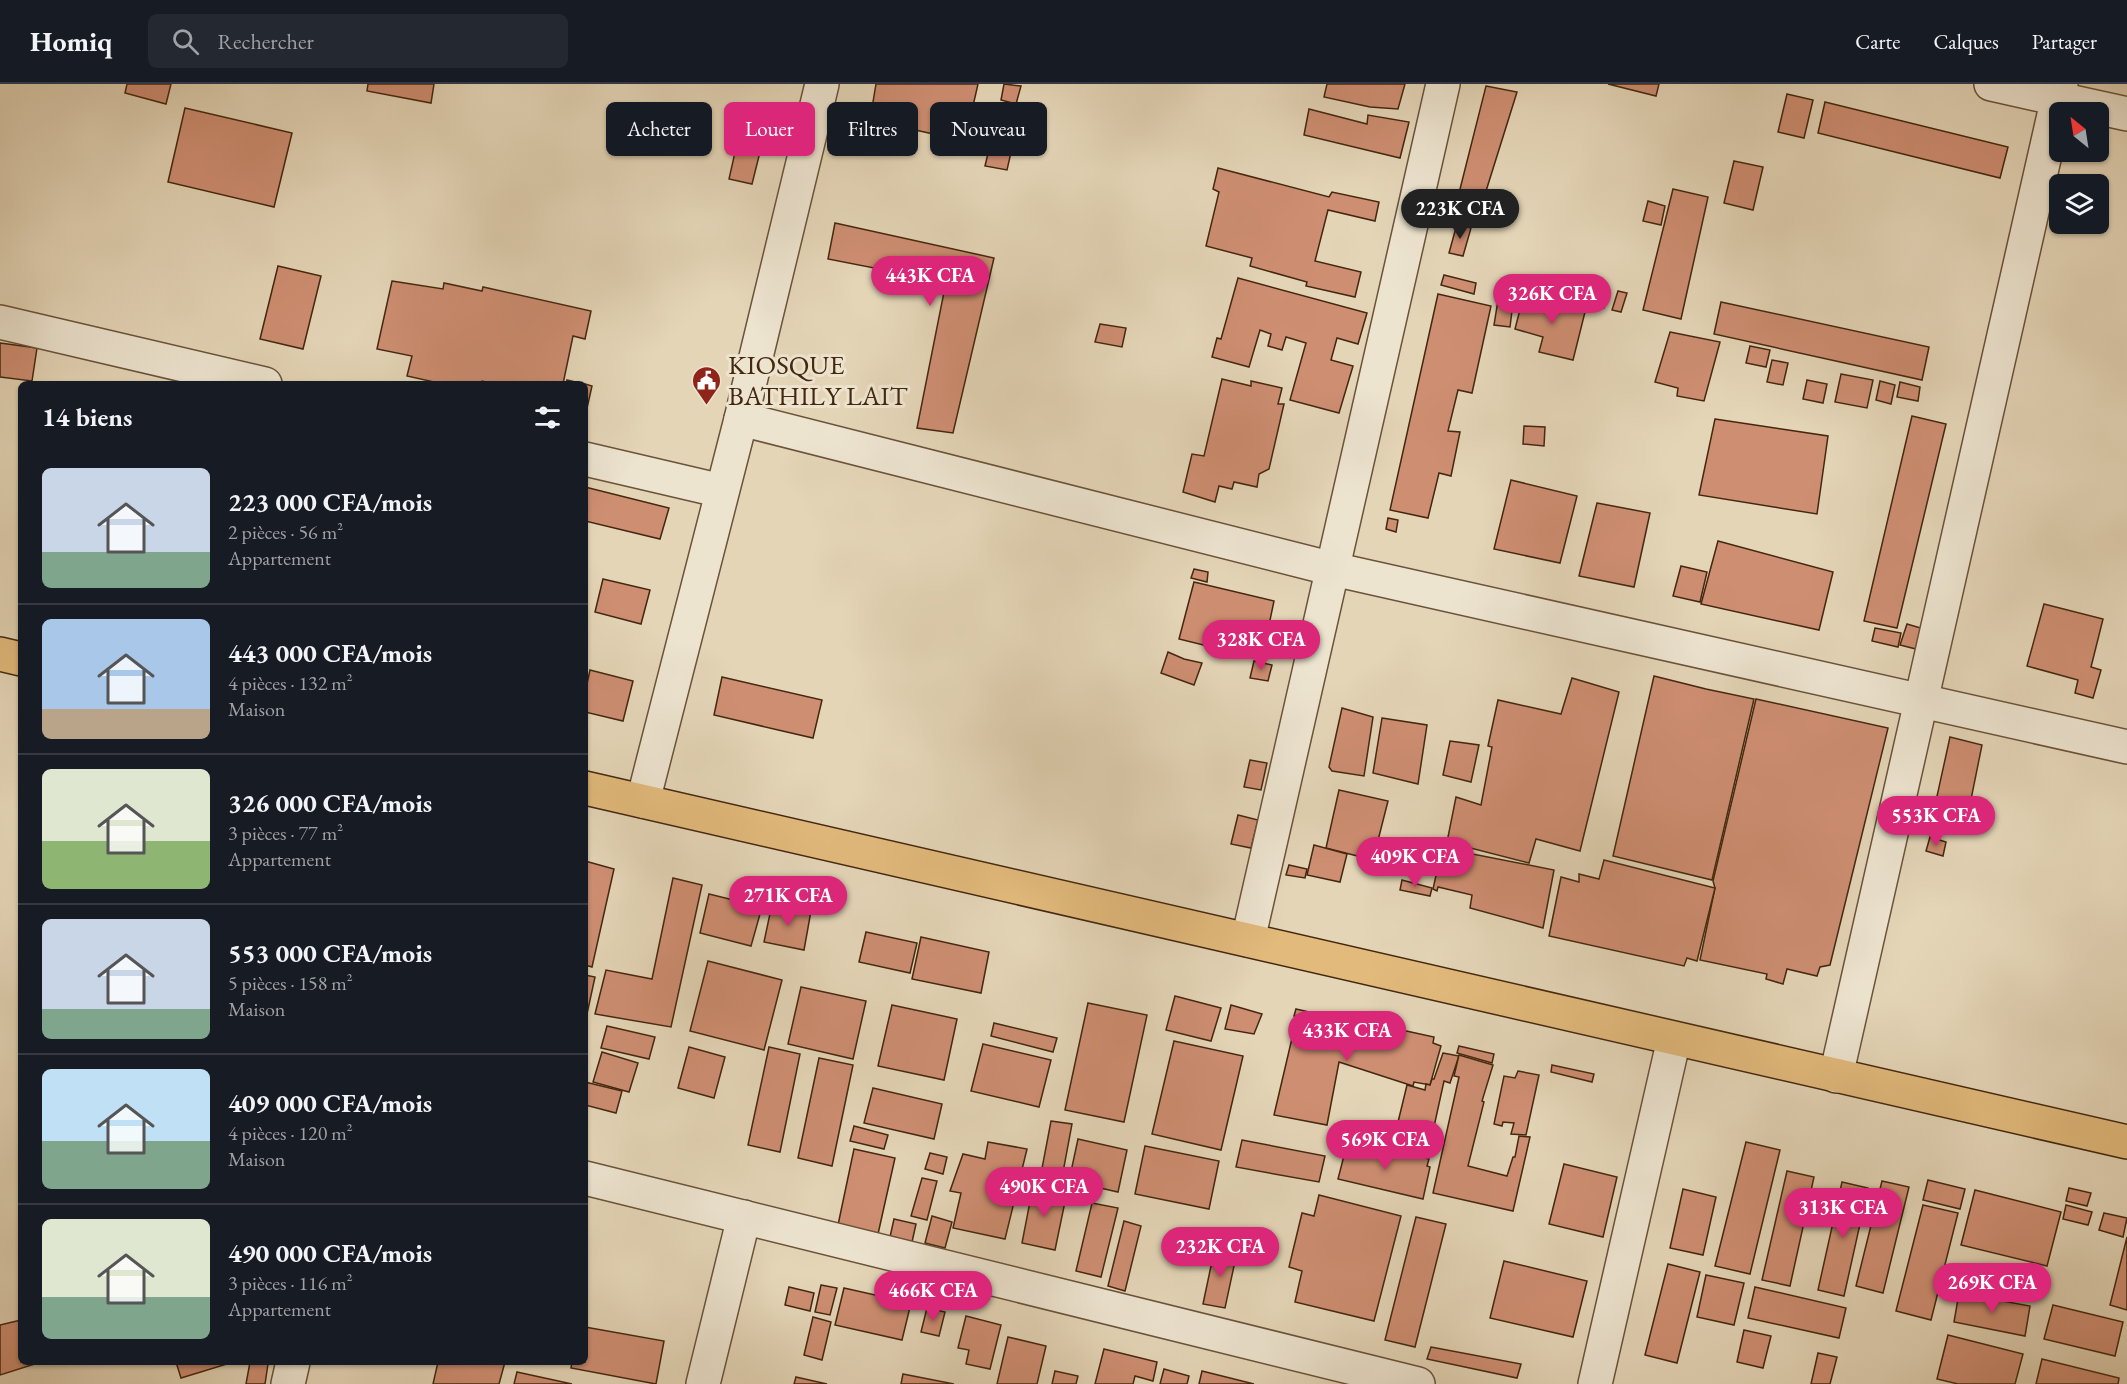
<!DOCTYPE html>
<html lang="fr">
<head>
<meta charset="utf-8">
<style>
  :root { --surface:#171b24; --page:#242831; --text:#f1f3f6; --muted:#9ea1a6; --line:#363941; --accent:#db2777 }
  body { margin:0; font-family:"EB Garamond",serif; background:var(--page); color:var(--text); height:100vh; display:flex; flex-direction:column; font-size:22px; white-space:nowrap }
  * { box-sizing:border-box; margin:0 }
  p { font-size:20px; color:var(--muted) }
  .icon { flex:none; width:33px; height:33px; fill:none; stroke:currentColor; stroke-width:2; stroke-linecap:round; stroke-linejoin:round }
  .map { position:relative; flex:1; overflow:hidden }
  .sheet { position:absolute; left:18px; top:297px; width:570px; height:984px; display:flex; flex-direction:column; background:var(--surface); border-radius:9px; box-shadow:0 2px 4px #0004 }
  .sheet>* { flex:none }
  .banner { position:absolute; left:606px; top:18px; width:570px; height:54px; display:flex; gap:12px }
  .needle { width:39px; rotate:330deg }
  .controls { position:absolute; left:2049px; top:18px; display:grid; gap:12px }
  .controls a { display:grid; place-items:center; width:60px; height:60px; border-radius:9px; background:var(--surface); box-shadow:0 2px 4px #0004; font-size:30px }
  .price { position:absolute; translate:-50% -51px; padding:0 14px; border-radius:21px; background:var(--accent); color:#fff; font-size:20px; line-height:39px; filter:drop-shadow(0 2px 3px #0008) }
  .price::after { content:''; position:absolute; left:50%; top:36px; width:18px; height:14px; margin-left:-9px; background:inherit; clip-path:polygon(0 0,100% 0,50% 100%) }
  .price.selected { background:#222; color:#fff }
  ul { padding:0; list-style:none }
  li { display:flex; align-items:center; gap:18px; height:150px; padding:0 24px }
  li+li { border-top:2px solid var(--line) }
  li span { display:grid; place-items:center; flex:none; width:168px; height:120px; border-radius:9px; color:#555 }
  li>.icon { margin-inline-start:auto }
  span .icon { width:72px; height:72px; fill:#fffc; stroke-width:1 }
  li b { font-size:26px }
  h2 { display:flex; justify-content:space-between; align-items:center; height:72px; padding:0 24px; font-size:26px }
  .chip { padding:0 21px; border-radius:9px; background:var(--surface); box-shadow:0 2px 4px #0004; font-size:21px; line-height:54px }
  .chip.selected { background:var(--accent); color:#fff }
  header { display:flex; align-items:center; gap:36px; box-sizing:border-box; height:84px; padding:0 30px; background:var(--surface); border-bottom:2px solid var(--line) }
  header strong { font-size:28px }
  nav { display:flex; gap:33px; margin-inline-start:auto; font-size:21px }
  .search { width:420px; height:54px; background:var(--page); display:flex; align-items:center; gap:15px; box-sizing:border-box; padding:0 21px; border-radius:9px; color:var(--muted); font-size:22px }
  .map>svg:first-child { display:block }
</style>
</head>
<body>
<header>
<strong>Homiq</strong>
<div class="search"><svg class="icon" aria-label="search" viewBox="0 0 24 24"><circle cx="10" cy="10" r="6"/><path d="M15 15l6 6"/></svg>Rechercher</div>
<nav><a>Carte</a><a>Calques</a><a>Partager</a></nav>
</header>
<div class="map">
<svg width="2127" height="1300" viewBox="0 0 2127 1300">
  <rect width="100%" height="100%" fill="#e4d5b7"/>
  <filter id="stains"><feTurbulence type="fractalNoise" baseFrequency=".00333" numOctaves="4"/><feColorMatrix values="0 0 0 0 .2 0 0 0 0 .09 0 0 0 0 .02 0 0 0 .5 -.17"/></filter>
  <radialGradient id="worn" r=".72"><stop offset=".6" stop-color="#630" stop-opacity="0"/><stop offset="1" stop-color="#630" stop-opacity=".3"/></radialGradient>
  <g fill="#ce8e72" stroke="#43270f" stroke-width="1.5">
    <path d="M127 0H171L166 20 125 9Z"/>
    <path d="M368 0H434L431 19 367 7Z"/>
    <path d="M876 0H978L965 57 870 36Z"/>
    <path d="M1004 0 1021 2 1016 20 1001 16Z"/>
    <path d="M1327 0H1405L1398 25 1370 23 1324 13Z"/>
    <path d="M1608 0H1659L1656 12Z"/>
    <path d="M1486 2 1517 8 1481 123 1457 117Z"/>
    <path d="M1787 10 1813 16 1804 54 1778 48Z"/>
    <path d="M1825 18 2008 63 2000 94 1818 49Z"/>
    <path d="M999 23 1020 29 1007 86 985 82Z"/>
    <path d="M185 24 292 49 274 123 168 98Z"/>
    <path d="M1309 25 1367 40 1368 31 1409 38 1400 74 1304 51Z"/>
    <path d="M738 55 762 60 752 100 729 95Z"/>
    <path d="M1734 77 1763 83 1753 126 1724 119Z"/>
    <path d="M1218 84 1329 113 1332 108 1379 118 1375 137 1328 126 1315 177 1361 188 1355 213 1306 202 1307 198 1250 182 1252 174 1206 162 1219 108 1213 105Z"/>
    <path d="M1673 105 1708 113 1681 235 1643 226Z"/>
    <path d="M1648 117 1665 122 1661 141 1643 137Z"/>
    <path d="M835 139 994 174 953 349 917 344 946 198 828 175Z"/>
    <path d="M1457 140 1471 144 1463 172 1449 169Z"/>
    <path d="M278 182 321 192 303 265 260 255Z"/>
    <path d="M1444 191 1476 199 1474 210 1441 201Z"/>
    <path d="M1238 194 1367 229 1358 260 1337 254 1331 276 1353 282 1339 329 1290 316 1306 259 1286 253 1282 266 1268 262 1271 250 1260 246 1249 283 1212 273 1217 254 1221 255Z"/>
    <path d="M392 197 443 205 444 199 482 207 483 203 591 227 585 255 573 252 563 300H496L482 297 481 300H443L407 292 412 272 377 265Z"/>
    <path d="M1500 204 1520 209 1517 228 1512 227 1510 243 1494 241Z"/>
    <path d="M1618 207 1627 209 1621 228 1612 226Z"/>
    <path d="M1438 210 1491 222 1472 309 1458 306 1448 347 1460 348 1451 392 1439 389 1428 434 1390 426Z"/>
    <path d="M1524 210 1586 224 1573 276 1539 268 1543 253 1515 245Z"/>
    <path d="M1593 211 1606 214 1604 224 1590 222Z"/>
    <path d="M1721 218 1929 263 1922 296 1714 250Z"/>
    <path d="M1100 240 1126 244 1122 263 1095 258Z"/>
    <path d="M1670 248 1720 258 1704 317 1677 312 1678 304 1655 298Z"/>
    <path d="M0 259 37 264 32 297 0 293Z"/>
    <path d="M1750 262 1770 266 1766 283 1746 279Z"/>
    <path d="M1772 276 1788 279 1783 301 1767 298Z"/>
    <path d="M1841 290 1873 296 1867 324 1835 318Z"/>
    <path d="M1222 295 1251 302V297L1282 304 1278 320H1284L1269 385 1259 390 1257 403 1234 398 1232 405 1219 402 1215 418 1183 408 1192 370 1204 372Z"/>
    <path d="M567 296 584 300H566Z"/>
    <path d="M1807 296 1827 300 1823 319 1803 315Z"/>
    <path d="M1880 297 1895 301 1891 320 1876 316Z"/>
    <path d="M1900 298 1920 303 1918 317 1897 313Z"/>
    <path d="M585 300 592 302 585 333Z"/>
    <path d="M1912 332 1946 340 1897 544 1864 537Z"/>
    <path d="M1715 335 1828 352 1817 430 1699 411Z"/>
    <path d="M1524 342 1545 343 1544 362 1523 360Z"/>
    <path d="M1511 396 1577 412 1560 479 1494 465Z"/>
    <path d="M585 403 669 424 660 455 585 437Z"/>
    <path d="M1597 419 1650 429 1634 503 1579 492Z"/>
    <path d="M1388 434 1398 436 1396 448 1386 445Z"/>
    <path d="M1718 457 1833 488 1819 546 1701 520Z"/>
    <path d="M1681 482 1707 488 1700 518 1673 512Z"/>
    <path d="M1194 485 1208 488 1207 498 1191 494Z"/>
    <path d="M603 495 650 506 641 540 595 528Z"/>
    <path d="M1194 498 1274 517 1265 560 1243 556 1240 570 1179 555Z"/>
    <path d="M2044 520 2103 535 2091 583 2101 586 2093 614 2075 609 2078 596 2027 582Z"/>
    <path d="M1907 540 1924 545 1916 565 1900 561Z"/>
    <path d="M1875 544 1901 549 1898 563 1872 557Z"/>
    <path d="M1168 568 1184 575 1202 579 1194 601 1161 589Z"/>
    <path d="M1254 577 1272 581 1268 597 1250 594Z"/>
    <path d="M590 586 633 597 623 637 585 628V609Z"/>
    <path d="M1654 592 1706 605 1754 615 1712 796 1613 772Z"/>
    <path d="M722 593 822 616 813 654 714 631Z"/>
    <path d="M1572 594 1619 608 1580 767 1536 755 1529 779 1447 758 1456 713 1481 721 1492 663 1488 662 1498 616 1561 630Z"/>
    <path d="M1756 615 1888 644 1830 881 1820 883 1817 892 1787 885 1783 900 1766 895 1767 890 1700 876 1715 804 1713 797Z"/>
    <path d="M1342 624 1373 633 1364 692 1332 687 1329 683Z"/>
    <path d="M1382 634 1427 641 1418 700 1373 689Z"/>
    <path d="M1950 653 1982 661 1965 745 1932 735Z"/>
    <path d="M1450 657 1479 661 1471 698 1443 691Z"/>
    <path d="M1250 676 1267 679 1261 706 1244 703Z"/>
    <path d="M1339 706 1388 717 1373 776 1326 764Z"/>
    <path d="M1238 731 1258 736 1251 764 1231 760Z"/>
    <path d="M1930 753 1946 758 1943 772 1926 767Z"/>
    <path d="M1314 761 1347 770 1340 798 1307 791Z"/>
    <path d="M1442 764 1554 786 1543 844 1470 824 1472 811 1438 803 1437 807 1433 805Z"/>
    <path d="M1604 776 1715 804 1697 877 1687 874 1684 882 1549 852 1561 793 1579 798V790L1599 795Z"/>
    <path d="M585 777 614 785 592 883 585 881Z"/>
    <path d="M1289 781 1307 785 1305 794 1286 791Z"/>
    <path d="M673 794 702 801 671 943 595 930 606 886 652 895Z"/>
    <path d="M1402 796 1432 804 1430 812 1400 806Z"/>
    <path d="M709 810 762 823 751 862 700 849Z"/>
    <path d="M772 820 811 827 804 866 764 858Z"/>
    <path d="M866 848 917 859 910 889 859 878Z"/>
    <path d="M921 853 989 868 981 909 912 895Z"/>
    <path d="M708 877 782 896 764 966 690 947Z"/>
    <path d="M585 891 595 893 585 939Z"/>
    <path d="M801 903 866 917 853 975 788 960Z"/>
    <path d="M1175 912 1221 924 1211 957 1166 946Z"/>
    <path d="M1088 919 1147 931 1124 1038 1065 1026Z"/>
    <path d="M892 921 957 935 944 996 878 982Z"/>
    <path d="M1231 921 1262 930 1254 950 1225 945Z"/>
    <path d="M1296 925 1344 936 1343 945 1349 946 1351 941 1372 946 1374 940 1434 953 1433 959 1441 962 1430 1001 1414 998 1413 1002 1339 978 1327 1041 1274 1031 1297 933 1294 932Z"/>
    <path d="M994 939 1057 954 1053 968 991 952Z"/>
    <path d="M607 942 655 953 649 975 601 964Z"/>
    <path d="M1174 957 1243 972 1221 1066 1152 1050Z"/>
    <path d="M983 960 1051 976 1039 1023 971 1007Z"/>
    <path d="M1459 962 1494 970 1492 979 1457 969Z"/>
    <path d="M689 963 725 973 714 1014 678 1004Z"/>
    <path d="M769 963 800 970 780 1068 748 1061Z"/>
    <path d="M602 968 638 979 629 1008 593 998Z"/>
    <path d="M1443 969 1459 972 1450 999 1444 997 1428 1070 1410 1066 1409 1070 1391 1067 1407 1001 1425 1006 1426 1000 1430 1001 1432 995H1434Z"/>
    <path d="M1459 971 1493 981 1482 1017 1484 1018 1468 1082 1507 1092 1513 1073H1515L1519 1052 1530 1053 1513 1127 1433 1109 1459 993 1454 992Z"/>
    <path d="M819 974 853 981 832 1082 798 1074Z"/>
    <path d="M1552 981 1594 990 1592 998 1551 988Z"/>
    <path d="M1518 987 1539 991 1526 1051 1511 1050 1514 1039 1503 1038 1502 1042 1494 1040 1504 992 1515 994Z"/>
    <path d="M585 998 622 1007 616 1029 585 1021Z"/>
    <path d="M873 1004 942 1020 934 1055 864 1039Z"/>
    <path d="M1051 1037 1072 1040 1061 1099 1040 1095Z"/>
    <path d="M854 1042 888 1051 884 1065 850 1057Z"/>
    <path d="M1078 1055 1127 1066 1118 1108 1069 1097Z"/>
    <path d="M1242 1056 1325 1072 1319 1098 1236 1083Z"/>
    <path d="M988 1058 1027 1065 1005 1155 953 1144 961 1109 950 1107 963 1070 985 1075Z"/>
    <path d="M1746 1058 1780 1066 1750 1190 1715 1182Z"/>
    <path d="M1347 1060 1412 1074V1071L1429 1075 1427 1082 1430 1083 1423 1115 1338 1095Z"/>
    <path d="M1145 1062 1219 1077 1209 1125 1135 1110Z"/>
    <path d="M854 1065 895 1074 878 1150 838 1141Z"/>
    <path d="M930 1069 947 1073 943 1090 925 1085Z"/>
    <path d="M1564 1080 1617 1093 1603 1153 1549 1140Z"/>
    <path d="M1787 1087 1814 1093 1790 1202 1762 1196Z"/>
    <path d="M922 1094 937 1097 927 1136 911 1132Z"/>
    <path d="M1928 1096 1965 1105 1960 1125 1923 1116Z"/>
    <path d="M1882 1097 1909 1103 1883 1209 1856 1202Z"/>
    <path d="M1842 1098 1868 1104 1844 1212 1818 1206Z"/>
    <path d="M1033 1102 1067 1108 1055 1166 1022 1159Z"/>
    <path d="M2069 1104 2091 1109 2087 1122 2066 1117Z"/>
    <path d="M1683 1105 1716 1113 1703 1171 1670 1164Z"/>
    <path d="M1975 1106 2061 1128 2047 1182 1961 1161Z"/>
    <path d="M1319 1111 1401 1132 1374 1237 1295 1218 1302 1187 1289 1183 1302 1129 1314 1132Z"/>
    <path d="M1092 1119 1118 1124 1101 1193 1076 1187Z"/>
    <path d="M1923 1121 1958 1129 1931 1236 1896 1227Z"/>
    <path d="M2066 1121 2092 1128 2088 1141 2063 1135Z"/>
    <path d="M2104 1129 2127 1134 2123 1153 2099 1146Z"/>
    <path d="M932 1132 952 1138 945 1164 925 1159Z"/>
    <path d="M1416 1133 1446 1140 1415 1263 1385 1256Z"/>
    <path d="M894 1135 916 1140 912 1158 890 1153Z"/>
    <path d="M1124 1137 1141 1142 1125 1207 1108 1202Z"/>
    <path d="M2127 1153V1226L2110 1221Z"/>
    <path d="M1215 1163 1237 1168 1225 1224 1203 1220Z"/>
    <path d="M1504 1177 1587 1197 1573 1253 1490 1234Z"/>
    <path d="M1668 1180 1700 1188 1677 1279 1645 1271Z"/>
    <path d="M1706 1191 1744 1199 1734 1241 1697 1233Z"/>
    <path d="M821 1201 837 1204 830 1231 815 1228Z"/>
    <path d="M789 1203 814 1209 810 1227 785 1221Z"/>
    <path d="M1755 1203 1846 1224 1839 1254 1748 1234Z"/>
    <path d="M844 1204 911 1219 902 1256 835 1241Z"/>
    <path d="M1959 1209 2030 1222 2025 1252 1954 1238Z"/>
    <path d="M2053 1221 2123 1238 2115 1272 2044 1255Z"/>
    <path d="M927 1224 945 1228 939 1252 921 1248Z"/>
    <path d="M966 1232 1001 1241 990 1285 966 1280 969 1266 958 1264Z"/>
    <path d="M813 1233 831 1238 822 1276 804 1271Z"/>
    <path d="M21 1236V1278H41L0 1291V1241Z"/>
    <path d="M585 1243 664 1257 656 1300 571 1284 572 1278H585Z"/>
    <path d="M1744 1246 1771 1252 1763 1284 1737 1278Z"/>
    <path d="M1948 1251 2023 1270 2015 1300H1958L1937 1295Z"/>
    <path d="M1008 1253 1046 1262 1037 1300H997Z"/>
    <path d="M1431 1263 1521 1280 1517 1294 1427 1275Z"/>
    <path d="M1104 1265 1157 1278 1153 1297 1135 1292 1133 1300H1095Z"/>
    <path d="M1818 1269 1837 1273 1830 1300H1811Z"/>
    <path d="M2042 1275 2119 1294 2118 1300H2036Z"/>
    <path d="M176 1278H227V1280L181 1294Z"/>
    <path d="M250 1278 268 1280 265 1300H246Z"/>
    <path d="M438 1278H505L499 1300H433Z"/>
    <path d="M1164 1285 1189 1292 1187 1300H1160Z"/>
    <path d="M1055 1287 1078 1292 1076 1300H1052Z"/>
    <path d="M1202 1287 1254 1300H1199Z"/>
    <path d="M517 1288 572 1300H514Z"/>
    <path d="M903 1290 954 1300H901Z"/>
    <path d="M796 1293 827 1300H794Z"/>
  </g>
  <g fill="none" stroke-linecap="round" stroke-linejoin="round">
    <defs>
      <g id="minor">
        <path d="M1991 0 2127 30"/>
        <path d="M0 238 265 300"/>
        <path d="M741 335 1333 485 2127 663"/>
        <path d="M585 375 722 407"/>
        <path d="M643 717 741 335 822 0"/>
        <path d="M1248 856 1443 0"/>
        <path d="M1836 992 2061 0"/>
        <path d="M585 1094 1418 1300"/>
        <path d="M288 1300 293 1278"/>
        <path d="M703 1300 744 1133"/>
        <path d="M1595 1300 1674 955"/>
      </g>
      <g id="major">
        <path d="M0 570 21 575"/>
        <path d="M585 704 2127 1058"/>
      </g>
    </defs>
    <use href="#minor" stroke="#6b5239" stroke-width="36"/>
    <use href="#major" stroke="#43270f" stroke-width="36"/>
    <use href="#minor" stroke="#ede4d0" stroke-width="33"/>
    <use href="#major" stroke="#e2ba7c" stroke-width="33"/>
  </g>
  <defs>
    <symbol id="civic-pin" viewBox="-11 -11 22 30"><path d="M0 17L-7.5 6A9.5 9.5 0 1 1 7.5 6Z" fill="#8f2418" stroke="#ede4d0"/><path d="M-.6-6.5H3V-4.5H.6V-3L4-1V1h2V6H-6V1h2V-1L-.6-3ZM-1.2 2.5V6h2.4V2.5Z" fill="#fff"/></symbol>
  </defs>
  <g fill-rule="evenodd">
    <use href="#civic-pin" x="690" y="280" width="33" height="45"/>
  </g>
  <g text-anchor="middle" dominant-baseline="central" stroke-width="6" stroke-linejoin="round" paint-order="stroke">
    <g font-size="27" fill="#43270f" stroke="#ede4d0" text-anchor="start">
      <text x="728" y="280">KIOSQUE<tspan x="728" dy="31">BATHILY LAIT</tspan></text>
    </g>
  </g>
  <rect width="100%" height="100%" filter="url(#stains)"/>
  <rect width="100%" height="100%" fill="url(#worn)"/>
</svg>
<div class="controls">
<a><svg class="needle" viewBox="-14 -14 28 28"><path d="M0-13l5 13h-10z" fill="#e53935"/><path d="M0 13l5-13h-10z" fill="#9ea1a6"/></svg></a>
<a><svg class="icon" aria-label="layers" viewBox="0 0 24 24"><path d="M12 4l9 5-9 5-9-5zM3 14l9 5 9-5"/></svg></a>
</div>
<b class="price selected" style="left:1460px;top:156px">223K CFA</b>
<b class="price" style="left:930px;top:223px">443K CFA</b>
<b class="price" style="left:1552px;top:241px">326K CFA</b>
<b class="price" style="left:1261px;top:587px">328K CFA</b>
<b class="price" style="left:1936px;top:763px">553K CFA</b>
<b class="price" style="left:1415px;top:804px">409K CFA</b>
<b class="price" style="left:788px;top:843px">271K CFA</b>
<b class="price" style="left:1347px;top:978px">433K CFA</b>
<b class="price" style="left:1385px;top:1087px">569K CFA</b>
<b class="price" style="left:1044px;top:1134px">490K CFA</b>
<b class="price" style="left:1843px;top:1155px">313K CFA</b>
<b class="price" style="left:1220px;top:1194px">232K CFA</b>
<b class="price" style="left:1992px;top:1230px">269K CFA</b>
<b class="price" style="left:933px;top:1238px">466K CFA</b>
<div class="banner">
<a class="chip">Acheter</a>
<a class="chip selected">Louer</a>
<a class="chip">Filtres</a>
<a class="chip">Nouveau</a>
</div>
<section class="sheet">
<h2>14 biens<svg class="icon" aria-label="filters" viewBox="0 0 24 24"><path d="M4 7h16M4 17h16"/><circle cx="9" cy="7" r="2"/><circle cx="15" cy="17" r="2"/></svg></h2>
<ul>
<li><span style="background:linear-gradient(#c9d6e8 70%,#7fa58c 0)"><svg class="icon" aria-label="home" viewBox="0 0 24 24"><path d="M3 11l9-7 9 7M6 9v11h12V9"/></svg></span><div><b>223 000 CFA/mois</b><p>2 pièces · 56 m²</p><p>Appartement</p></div></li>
<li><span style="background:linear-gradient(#a9c7e8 75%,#b9a48a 0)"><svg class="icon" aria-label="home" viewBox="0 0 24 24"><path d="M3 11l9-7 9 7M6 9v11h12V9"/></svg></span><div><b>443 000 CFA/mois</b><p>4 pièces · 132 m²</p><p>Maison</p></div></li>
<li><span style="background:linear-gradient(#dfe7d0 60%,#8fb573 0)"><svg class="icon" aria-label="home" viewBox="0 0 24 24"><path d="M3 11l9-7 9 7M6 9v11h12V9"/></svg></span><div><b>326 000 CFA/mois</b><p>3 pièces · 77 m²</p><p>Appartement</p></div></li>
<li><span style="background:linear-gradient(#c9d6e8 75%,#7fa58c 0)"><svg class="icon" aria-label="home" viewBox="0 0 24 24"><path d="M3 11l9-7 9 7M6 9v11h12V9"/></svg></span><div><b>553 000 CFA/mois</b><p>5 pièces · 158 m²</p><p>Maison</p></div></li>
<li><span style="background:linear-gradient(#bfe0f5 60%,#7fa58c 0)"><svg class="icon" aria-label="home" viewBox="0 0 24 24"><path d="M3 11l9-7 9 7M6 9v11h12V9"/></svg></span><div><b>409 000 CFA/mois</b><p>4 pièces · 120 m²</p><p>Maison</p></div></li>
<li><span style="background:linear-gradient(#dfe7d0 65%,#7fa58c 0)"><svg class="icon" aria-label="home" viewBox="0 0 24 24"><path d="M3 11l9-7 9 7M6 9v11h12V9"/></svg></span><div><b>490 000 CFA/mois</b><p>3 pièces · 116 m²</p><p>Appartement</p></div></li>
</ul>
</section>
</div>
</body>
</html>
